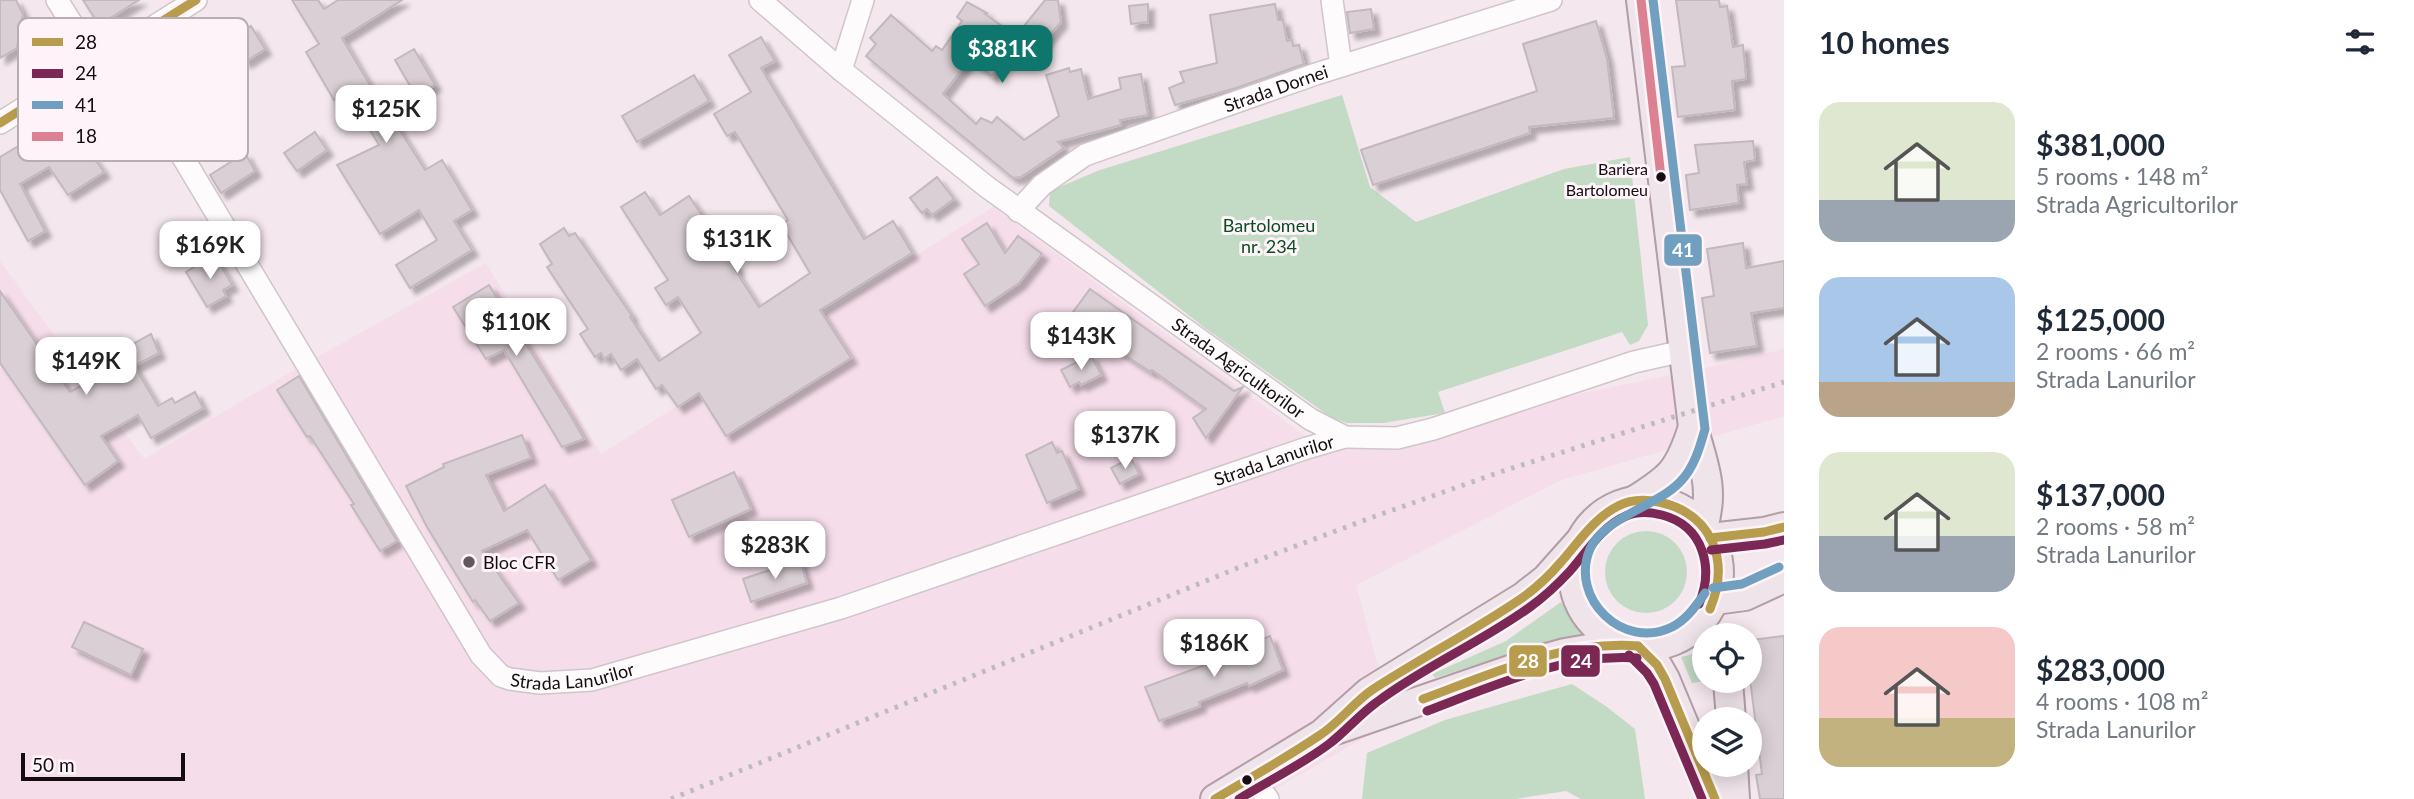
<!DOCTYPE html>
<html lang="en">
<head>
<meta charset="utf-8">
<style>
  :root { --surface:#fff; --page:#f2f2f3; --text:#1f2937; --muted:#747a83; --accent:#0f766e }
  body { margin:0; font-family:Lato,sans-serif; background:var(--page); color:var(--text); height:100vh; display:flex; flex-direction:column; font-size:26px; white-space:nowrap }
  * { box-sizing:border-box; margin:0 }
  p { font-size:23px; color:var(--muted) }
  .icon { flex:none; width:38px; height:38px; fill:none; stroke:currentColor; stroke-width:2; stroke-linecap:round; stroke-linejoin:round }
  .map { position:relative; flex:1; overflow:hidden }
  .panel { display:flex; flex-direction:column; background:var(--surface); width:630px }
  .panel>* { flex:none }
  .buttons { position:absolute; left:1692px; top:623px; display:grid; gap:14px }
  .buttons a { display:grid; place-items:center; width:70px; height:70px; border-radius:50%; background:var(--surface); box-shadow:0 4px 18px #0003; font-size:35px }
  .scale { position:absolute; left:21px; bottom:18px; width:164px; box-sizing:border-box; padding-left:7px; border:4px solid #140c10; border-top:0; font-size:19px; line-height:24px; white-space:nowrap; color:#140c10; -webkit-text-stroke:5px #fdf3f8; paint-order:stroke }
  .price { position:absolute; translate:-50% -60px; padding:0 16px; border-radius:14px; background:#fff; color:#222; font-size:23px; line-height:46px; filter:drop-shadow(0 2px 4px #0008) }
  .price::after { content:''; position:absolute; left:50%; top:42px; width:21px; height:16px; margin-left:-10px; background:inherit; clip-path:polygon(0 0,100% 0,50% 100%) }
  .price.current { background:var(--accent); color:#fff }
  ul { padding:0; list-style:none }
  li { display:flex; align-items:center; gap:21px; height:175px; padding:0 35px }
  li span { display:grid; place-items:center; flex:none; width:196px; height:140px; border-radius:21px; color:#555 }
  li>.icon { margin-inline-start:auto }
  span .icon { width:84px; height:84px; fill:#fffc; stroke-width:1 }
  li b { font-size:30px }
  h2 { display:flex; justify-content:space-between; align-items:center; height:84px; padding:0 35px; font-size:30px }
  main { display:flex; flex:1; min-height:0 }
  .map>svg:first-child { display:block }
</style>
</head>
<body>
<main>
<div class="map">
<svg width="1784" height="799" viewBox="0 0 1784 799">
  <defs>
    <filter id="shadow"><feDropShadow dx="6" dy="6" stdDeviation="2" flood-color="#0004"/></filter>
  </defs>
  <rect width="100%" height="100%" fill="#f4e7ed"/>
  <path fill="#f5dde9" d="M993 207 1320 447 1710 367 1784 349V416L1561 480 1356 585 1393 721 1258 799H0V261L144 459 303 365 486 263 601 454Z"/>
  <g fill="#c3dac4">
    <path d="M1342 95 1370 187 1416 222 1564 169 1630 157 1648 325 1639 341 1630 345 1622 332 1438 392 1445 413 1383 423H1347L1332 418 1205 328 1049 206 1050 191 1100 170Z"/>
    <circle cx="1646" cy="572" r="41"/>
    <path d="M1561 602 1583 634 1515 652 1435 678 1432 674 1506 641Z"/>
    <path d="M1704 651 1705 681 1692 683 1681 657Z"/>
    <path d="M1572 684 1607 707 1635 729 1645 799H1581L1566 791 1515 799H1362L1367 753 1445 720Z"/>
  </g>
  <g fill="#d9cfd4" stroke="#c3b8bd" stroke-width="2" filter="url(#shadow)">
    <path d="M0 0H16L23 14 17 48 0 58Z"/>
    <path d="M83 0H139L99 25Z"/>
    <path d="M292 0H318L324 9 338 0H402L342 38 390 119 392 118 425 170 442 160 472 210 454 221 472 250 410 288 396 265 437 240 419 210 380 234 337 165 379 145 347 92 334 100 306 52 319 44Z"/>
    <path d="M1045 0H1058L1061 22 1035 53 1020 42 992 76 970 59 943 94 976 124 981 118 992 123 997 117 1024 140 1059 116 1046 75 1069 68 1070 72 1081 69 1088 99 1121 89 1119 78 1141 74 1148 115 1120 120 1121 125 1058 142 1064 148 1021 177 1013 178 866 56 876 44 870 38 891 15 932 51 936 46 942 50 962 21 957 17 967 2 987 13 985 14 1016 36Z"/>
    <path d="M1676 0H1719L1720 7 1727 6 1733 47 1743 45 1746 79 1732 81 1735 110 1678 117 1672 67 1685 66Z"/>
    <path d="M1148 4V22L1131 24 1129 6Z"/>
    <path d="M1275 4 1278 20H1283L1287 41 1292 40 1293 46 1299 45 1304 64 1236 88 1175 105 1169 88 1184 82 1180 72 1217 63 1210 15Z"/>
    <path d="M1371 9 1374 29 1350 33 1347 12Z"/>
    <path d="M1596 21 1607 59 1614 118 1529 127 1530 133 1373 185 1361 150 1537 91 1523 44Z"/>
    <path d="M251 26 265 49 245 62 230 39Z"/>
    <path d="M761 37 775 61 761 68 864 239 893 221 912 253 820 310 851 358 726 436 699 393 678 407 662 385 656 389 637 359 621 370 611 354 604 359 601 353 595 357 580 334 588 329 547 267 552 264 540 244 564 228 569 236 575 233 632 316 630 317 659 361 701 333 678 297 666 305 655 288 668 280 621 207 645 192 660 215 689 196 738 269 735 270 759 307 810 273 781 224 788 220 735 132 727 136 714 114 751 92 729 55Z"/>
    <path d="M414 49 435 85 416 96 395 60Z"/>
    <path d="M694 75 709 101 637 142 622 116Z"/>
    <path d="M107 90 125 117 83 142 104 172 68 195 49 167 20 184 45 231 28 241 0 190V157L65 118 63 115 82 103 84 105Z"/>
    <path d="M315 132 327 150 297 171 284 153Z"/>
    <path d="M1753 141 1755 160 1744 162 1747 184 1737 185 1739 203 1690 210 1686 175 1699 173 1695 145Z"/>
    <path d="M245 153 255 171 221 193 210 175Z"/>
    <path d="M937 177 954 199 932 215 927 209 922 213 910 198Z"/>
    <path d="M987 223 1005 253 1018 236 1042 254 1019 283 985 306 964 274 979 264 962 239Z"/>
    <path d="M1743 243 1746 268 1784 261V308L1751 313 1757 346 1710 353 1702 298 1714 296 1707 249Z"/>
    <path d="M207 259 209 264 217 259 232 285 223 290 226 296 207 307 186 272Z"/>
    <path d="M489 285 569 413 584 439 562 447 504 350 486 359 453 307Z"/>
    <path d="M1090 289 1234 391 1243 387 1206 438 1193 418 1206 409 1152 370 1151 372 1126 356 1070 316Z"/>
    <path d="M0 291 70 392 112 368 106 359 151 334 159 353 134 366 158 406 172 398 175 403 195 392 203 408 151 438 138 415 101 436 118 461 85 485 0 363Z"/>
    <path d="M1091 355 1101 375 1081 385 1079 382 1070 387 1061 370Z"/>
    <path d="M299 376 397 541 380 551 351 505 354 504 310 436 307 437 277 390Z"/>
    <path d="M522 435 531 458 486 475 504 511 545 485 591 560 558 580 527 530 482 551 519 603 490 621 475 600 473 602 427 527 406 486 444 467 443 464Z"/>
    <path d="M1052 442 1057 453 1062 451 1079 489 1047 503 1026 455Z"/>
    <path d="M1131 458 1139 474 1120 484 1111 468Z"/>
    <path d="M734 472 751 509 689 537 672 500Z"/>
    <path d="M800 560 807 583 751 602 743 579Z"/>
    <path d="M84 622 143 649 131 675 72 647Z"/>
    <path d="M1270 636 1283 670 1249 686 1247 683 1199 702 1200 706 1159 721 1145 687 1235 654 1233 651Z"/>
    <path d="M1784 636V799H1760L1756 775 1762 774 1750 679V676L1755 675 1751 640Z"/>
  </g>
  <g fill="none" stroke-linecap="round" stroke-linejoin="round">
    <defs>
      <g id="minor">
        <path d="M57 0 96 62"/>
        <path id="s1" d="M760 0 841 70 987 187 1310 419 1345 437 1397 438 1433 429 1634 362 1683 351"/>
        <path d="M1332 0 1341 66"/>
        <path id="s2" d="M118 49 481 655 501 676 510 679 540 683 592 680 841 608 1307 448 1345 437"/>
        <path d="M841 70 863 0"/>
        <path d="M0 123 196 0"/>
        <path id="s3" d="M1018 211 1042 185 1085 155 1316 74 1551 0"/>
        <path d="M1251 776 1268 799"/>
      </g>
      <g id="major">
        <path d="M1641 0 1693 427C1703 463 1715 489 1703 527"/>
        <circle cx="1646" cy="573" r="73"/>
        <path d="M1632 502C1671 478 1679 471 1693 427"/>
        <path d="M1710 538 1764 532 1784 527"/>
        <path d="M1715 600 1745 596 1784 578"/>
        <path d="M1638 646 1657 665 1665 679 1715 799"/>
        <path d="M1728 681 1731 719"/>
        <path d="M1335 730 1536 661 1565 653 1623 643"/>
        <path d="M1733 765 1735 799"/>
        <path d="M1215 799 1322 734 1369 692 1523 597 1546 579 1579 542"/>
      </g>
    </defs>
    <use href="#minor" stroke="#d0c5ca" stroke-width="24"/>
    <use href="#major" stroke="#b29da8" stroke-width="32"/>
    <use href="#minor" stroke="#fdfbfc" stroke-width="21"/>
    <use href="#major" stroke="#eee4ea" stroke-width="28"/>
    <path stroke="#bebbbc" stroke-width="5" stroke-dasharray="3.5 7" stroke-linecap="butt" d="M671 799 1240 567 1373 517 1503 471 1784 382"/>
    <defs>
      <g id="bus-1">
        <path d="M0 123 196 0"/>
        <path d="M1710 538 1764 532 1784 527"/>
        <path d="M1638 646 1657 665 1665 679 1715 799"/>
        <path d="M1423 699C1491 674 1564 640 1638 646"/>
        <path d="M1215 799C1250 778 1286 758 1320 735 1339 723 1353 703 1372 690 1421 658 1474 631 1522 598 1536 588 1550 575 1561 562 1578 543 1594 518 1618 506 1631 499 1645 499 1659 502 1713 514 1730 561 1710 609"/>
      </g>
      <g id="bus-2">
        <path d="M1711 550 1765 544 1784 540"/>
        <path d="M1629 655 1647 673 1654 684 1702 799"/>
        <path d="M1427 711C1493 686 1565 653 1637 658"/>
        <path d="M1239 799C1268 781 1301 765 1329 744 1346 731 1360 714 1377 702 1425 666 1482 642 1530 607 1544 597 1558 584 1570 571 1586 553 1602 526 1626 516 1638 511 1650 512 1662 515 1704 526 1714 568 1699 604"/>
      </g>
      <g id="bus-3">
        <path d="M1653 0 1705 429C1700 447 1694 468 1680 482 1656 507 1604 517 1590 549 1569 598 1623 651 1672 627 1687 619 1695 607 1705 593"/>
        <path d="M1713 588 1742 584 1779 567"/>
      </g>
      <path id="bus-4" d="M1641 0 1661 177"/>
    </defs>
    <use href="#bus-1" stroke="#fdf3f8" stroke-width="14"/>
    <use href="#bus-2" stroke="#fdf3f8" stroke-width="14"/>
    <use href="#bus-3" stroke="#fdf3f8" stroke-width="14"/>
    <use href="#bus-4" stroke="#fdf3f8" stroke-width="14"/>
    <use href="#bus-1" stroke="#b69c4c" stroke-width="9"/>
    <use href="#bus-2" stroke="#7b2854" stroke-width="9"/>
    <use href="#bus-3" stroke="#719fc0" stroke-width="9"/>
    <use href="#bus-4" stroke="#db8192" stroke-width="9"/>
  </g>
  <g fill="#140c10" stroke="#fdf3f8" stroke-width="2.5">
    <circle cx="1661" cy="177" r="6"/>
    <circle cx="1247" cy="780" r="6"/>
  </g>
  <circle fill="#62595d" stroke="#fdf3f8" stroke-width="2.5" cx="469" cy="562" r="7"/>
  <g text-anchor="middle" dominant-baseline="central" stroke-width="6" stroke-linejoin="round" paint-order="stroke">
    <g font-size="16" fill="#140c10" stroke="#fdf3f8" text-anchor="end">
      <text x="1648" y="168">Bariera<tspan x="1648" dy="21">Bartolomeu</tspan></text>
    </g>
    <g font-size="18" fill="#140c10" stroke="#fdf3f8">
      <text stroke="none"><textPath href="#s3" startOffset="290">Strada Dornei</textPath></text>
      <text stroke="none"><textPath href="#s1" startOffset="604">Strada Agricultorilor</textPath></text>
      <text stroke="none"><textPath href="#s2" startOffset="1544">Strada Lanurilor</textPath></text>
      <text stroke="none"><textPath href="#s2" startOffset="808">Strada Lanurilor</textPath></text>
    </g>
    <g font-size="18" fill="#084e1f" stroke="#fdf3f8">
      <text x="1269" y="225">Bartolomeu<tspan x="1269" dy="21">nr. 234</tspan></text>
    </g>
    <g font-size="18" fill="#140c10" stroke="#fdf3f8" text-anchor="start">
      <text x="483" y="562">Bloc CFR</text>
    </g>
  </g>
  <rect x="18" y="18" width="230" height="143" rx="10" fill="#fdf3f8" stroke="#b7aeb2" stroke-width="2"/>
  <rect x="32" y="38" width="31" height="8" fill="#b69c4c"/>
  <rect x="32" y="69" width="31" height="9" fill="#7b2854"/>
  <rect x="32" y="101" width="31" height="8" fill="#719fc0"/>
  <rect x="32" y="132" width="31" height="9" fill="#db8192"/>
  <g font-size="19" fill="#140c10">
    <text x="75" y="49">28</text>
    <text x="75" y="80">24</text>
    <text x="75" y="112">41</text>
    <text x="75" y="143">18</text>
  </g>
  <g stroke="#fdf3f8" stroke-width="2.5">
    <rect x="1663" y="233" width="40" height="34" rx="7" fill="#719fc0"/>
    <rect x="1508" y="644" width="40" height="34" rx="7" fill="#b69c4c"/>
    <rect x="1560" y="644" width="41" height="34" rx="7" fill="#7b2854"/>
  </g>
  <g font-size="19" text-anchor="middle" font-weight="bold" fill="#fff">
    <text x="1683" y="257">41</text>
    <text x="1528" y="668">28</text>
    <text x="1581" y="668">24</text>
  </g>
</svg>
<div class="buttons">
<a><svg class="icon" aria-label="locate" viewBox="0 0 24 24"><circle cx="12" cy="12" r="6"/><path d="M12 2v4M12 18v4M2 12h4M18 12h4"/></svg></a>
<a><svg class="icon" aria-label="layers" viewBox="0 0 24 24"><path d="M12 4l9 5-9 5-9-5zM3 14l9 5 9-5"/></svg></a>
</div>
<div class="scale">50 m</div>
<b class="price current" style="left:1002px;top:85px">$381K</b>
<b class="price" style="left:386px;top:145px">$125K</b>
<b class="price" style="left:737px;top:275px">$131K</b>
<b class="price" style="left:210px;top:281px">$169K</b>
<b class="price" style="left:516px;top:358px">$110K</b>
<b class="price" style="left:1081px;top:372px">$143K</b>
<b class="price" style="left:86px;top:397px">$149K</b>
<b class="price" style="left:1125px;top:471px">$137K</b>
<b class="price" style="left:775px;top:581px">$283K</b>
<b class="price" style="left:1214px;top:679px">$186K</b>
</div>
<section class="panel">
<h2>10 homes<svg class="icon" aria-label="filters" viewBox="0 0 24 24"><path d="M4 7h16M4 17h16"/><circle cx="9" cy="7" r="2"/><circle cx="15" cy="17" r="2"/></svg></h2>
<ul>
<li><span style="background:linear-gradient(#dfe7d0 70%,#9aa5b1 0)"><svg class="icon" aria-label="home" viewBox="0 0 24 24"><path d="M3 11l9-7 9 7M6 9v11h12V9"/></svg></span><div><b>$381,000</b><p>5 rooms · 148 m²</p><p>Strada Agricultorilor</p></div></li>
<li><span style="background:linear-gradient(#a9c7e8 75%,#b9a48a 0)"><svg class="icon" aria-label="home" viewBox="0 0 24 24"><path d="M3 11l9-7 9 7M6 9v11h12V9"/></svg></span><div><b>$125,000</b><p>2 rooms · 66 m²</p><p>Strada Lanurilor</p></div></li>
<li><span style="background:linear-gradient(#dfe7d0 60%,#9aa5b1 0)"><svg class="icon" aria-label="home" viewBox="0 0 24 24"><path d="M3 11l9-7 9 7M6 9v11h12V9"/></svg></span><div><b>$137,000</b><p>2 rooms · 58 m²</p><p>Strada Lanurilor</p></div></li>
<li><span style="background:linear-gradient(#f6c9c9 65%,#c2b280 0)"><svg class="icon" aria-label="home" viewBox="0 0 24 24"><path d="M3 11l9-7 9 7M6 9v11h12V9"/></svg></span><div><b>$283,000</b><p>4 rooms · 108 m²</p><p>Strada Lanurilor</p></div></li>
</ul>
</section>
</main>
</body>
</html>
